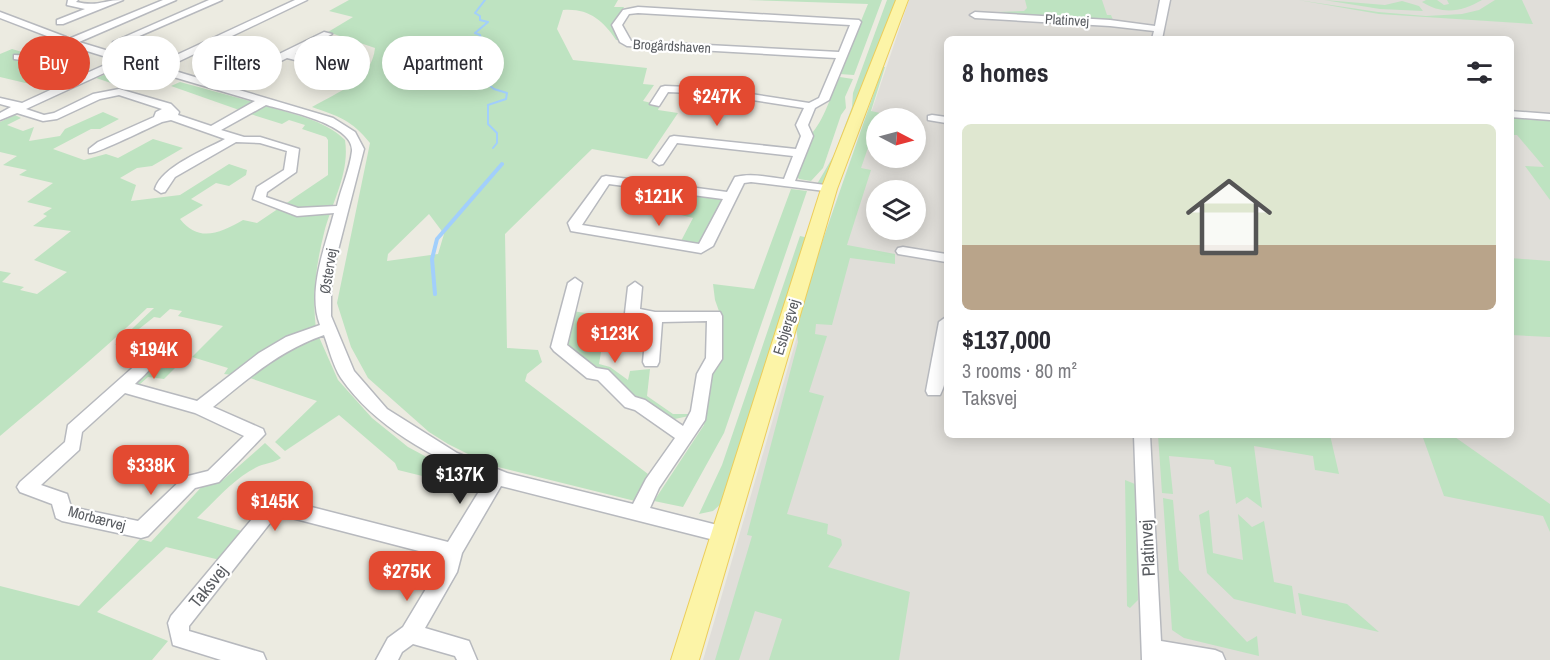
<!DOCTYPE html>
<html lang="en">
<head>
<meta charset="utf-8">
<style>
  :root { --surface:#fff; --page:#f7f7f7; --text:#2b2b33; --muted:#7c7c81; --line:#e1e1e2; --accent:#e34a31 }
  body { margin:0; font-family:"Archivo Narrow",sans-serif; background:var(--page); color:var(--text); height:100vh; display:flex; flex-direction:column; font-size:22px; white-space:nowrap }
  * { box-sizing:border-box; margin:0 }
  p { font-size:20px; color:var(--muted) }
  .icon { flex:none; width:33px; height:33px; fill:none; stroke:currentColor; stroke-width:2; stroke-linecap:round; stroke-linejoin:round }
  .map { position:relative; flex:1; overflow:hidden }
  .side { position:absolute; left:944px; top:36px; width:570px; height:402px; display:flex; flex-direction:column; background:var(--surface); border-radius:9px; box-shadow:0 3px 15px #0003 }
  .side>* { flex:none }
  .banner { position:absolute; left:18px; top:36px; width:570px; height:54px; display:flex; gap:12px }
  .needle { width:39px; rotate:96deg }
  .tools { position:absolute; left:866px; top:108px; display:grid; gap:12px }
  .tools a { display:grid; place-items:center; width:60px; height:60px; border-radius:50%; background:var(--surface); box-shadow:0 3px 15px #0003; font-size:30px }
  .price { position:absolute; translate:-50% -51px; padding:0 14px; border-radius:12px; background:var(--accent); color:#fff; font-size:20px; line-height:39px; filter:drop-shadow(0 2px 3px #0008) }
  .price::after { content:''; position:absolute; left:50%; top:36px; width:18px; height:14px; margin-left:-9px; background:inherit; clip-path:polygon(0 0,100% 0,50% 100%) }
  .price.selected { background:#222; color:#fff }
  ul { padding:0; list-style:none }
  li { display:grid; align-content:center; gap:12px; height:318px; padding:0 18px }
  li+li { border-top:2px solid var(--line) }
  li span { display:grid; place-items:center; height:186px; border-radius:9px; color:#555 }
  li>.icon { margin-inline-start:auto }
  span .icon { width:108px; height:108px; fill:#fffc; stroke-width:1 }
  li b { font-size:26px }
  h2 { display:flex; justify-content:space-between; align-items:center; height:72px; padding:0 18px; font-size:26px }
  .tag { padding:0 21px; border-radius:27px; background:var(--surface); box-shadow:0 3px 15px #0003; font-size:21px; line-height:54px }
  .tag.selected { background:var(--accent); color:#fff }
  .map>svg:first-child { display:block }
</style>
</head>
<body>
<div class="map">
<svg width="1550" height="660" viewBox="0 0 1550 660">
  <rect width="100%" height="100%" fill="#ecebe1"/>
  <path fill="#e0ded9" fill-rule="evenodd" d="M909 0H1550V660H703L805 309ZM946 39H1510V435H946ZM876 118H915V158H876ZM876 190H915V230H876Z"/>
  <g fill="#bee3c1" fill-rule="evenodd">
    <path d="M349 0H618L614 7H624L614 25 619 40H616C603 20 588 8 563 10L557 29 573 60 647 68 643 84 654 85 643 101 660 105 658 110 678 113 647 159 592 149 505 234 507 348 538 350 542 362 527 374 525 381 648 474 635 501 490 465 448 444 429 432 368 378 351 347 337 303 370 143C352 120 338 116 312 107 338 92 372 80 375 48L328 32 353 17 329 11ZM429 214 444 234 438 254 387 261 388 254Z"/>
    <path d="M748 0H882L854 75 839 74 868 4Z"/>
    <path d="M887 0H897L829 182 817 184 834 155 852 107 853 93Z"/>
    <path d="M1025 0H1102L1107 15H1111L1113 20 1127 23 996 15V12L1024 11 1027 8Z"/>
    <path d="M1298 0 1378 12 1426 16 1462 14 1479 10 1495 0H1522L1533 24 1379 14Z"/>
    <path d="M1324 0 1385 5 1402 1 1419 6 1423 11 1380 9Z"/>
    <path d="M1426 0H1437L1444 5 1449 4 1447 0H1482C1461 12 1443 15 1422 2Z"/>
    <path d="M12 49 22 52 14 60H29L69 79 51 89 0 77V54Z"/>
    <path d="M883 67H885L871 111 880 113 861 168 871 170 847 245 895 254V264L850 258 832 325 816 324 815 334 827 336 809 392 824 396 787 514 828 524 827 534 841 539 842 545 828 567 910 592 899 660H769L782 619 755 611 739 660H715L752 536 747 535 798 342 795 320Z"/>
    <path d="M136 70 166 78 159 82 135 76 114 84 96 78 114 71Z"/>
    <path d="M840 77 853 79 845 97 846 108 841 115 823 168 811 181 799 179 796 175 813 139 811 134C824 121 831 94 840 77Z"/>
    <path d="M180 82 257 103 242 111 171 86Z"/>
    <path d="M263 105C291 114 324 119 345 140 350 173 332 202 324 233 316 264 312 298 316 328L232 375 224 374 228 368 192 357 223 326 178 316 182 311 170 309 160 318 154 317 119 345H115L154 308H147C99 355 51 393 0 436V271L11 273 2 282 24 287 20 290 37 294 67 272 34 260 71 231 33 226 47 216 43 214 52 208 27 202 53 183 19 175 27 170 3 165 17 156 0 152V122L15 115 21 118 7 125 23 131 34 127 29 141 60 136 65 129 103 112 119 119 100 129H91L53 149 84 160 106 154 118 158 153 139 183 148 152 166 137 168 120 178 136 185 131 201 180 195 229 164 247 170 246 175 229 186 216 183 191 199 203 205 180 219C199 243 220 233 243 220L257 223 328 175V140L326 137 302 129 305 125 289 120 282 124 247 113Z"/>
    <path d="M1510 118 1550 121V200L1525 166 1544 167 1517 135H1511Z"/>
    <path d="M791 189 807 191 724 433 683 507 654 501 704 425 708 373 720 362V314L715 300 713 284 754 289Z"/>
    <path d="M687 194 722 199 702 244 680 243 693 218 677 214Z"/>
    <path d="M800 236 809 238 723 502 713 511 699 514 722 465Z"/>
    <path d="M1510 258 1550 261V337L1511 335Z"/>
    <path d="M572 311 633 320V325L606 323 599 364 610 367 628 380 630 371 650 369 647 396 673 414H689V416L670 420 597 371 566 346Z"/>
    <path d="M319 337 338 380 372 418 408 447 449 469 484 483 479 490 398 470 395 463 339 415 285 451 275 442 317 401 247 377 273 355Z"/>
    <path d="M159 360 180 363 164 379 148 377 139 385 135 382Z"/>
    <path d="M1158 435H1330L1339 474 1315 470 1313 456 1254 446 1262 508 1247 497 1236 504 1231 467 1215 464 1214 460 1169 456 1173 494 1162 493Z"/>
    <path d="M1422 435H1452L1550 504V532L1543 516 1444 496Z"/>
    <path d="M265 443 281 458C273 463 267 463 259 466 235 477 216 500 197 518L245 532 220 560 166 547 97 612 168 641 152 660H0V586L79 606 140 539 151 542 206 482 219 478 223 480Z"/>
    <path d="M1125 480 1135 484 1138 600 1130 608 1127 606Z"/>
    <path d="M1163 498 1173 500 1179 570 1247 642 1257 636 1259 656 1184 638 1172 630Z"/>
    <path d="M1209 510 1213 553 1243 560 1238 514 1252 527 1264 521 1274 582 1292 586 1296 614 1234 599 1207 573 1199 515Z"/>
    <path d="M1298 593 1347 604 1379 632 1302 615Z"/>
  </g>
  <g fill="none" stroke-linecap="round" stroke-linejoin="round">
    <path stroke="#a2cffc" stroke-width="2" d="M485 0 475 13 480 16V20L488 22 475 33 480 35 481 39 476 42 484 46 489 54 476 75 494 89 507 93 506 99 488 105V124L497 133V143L493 148"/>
    <path stroke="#a2cffc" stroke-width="4" d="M435 294 432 259 437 239 502 164"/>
    <defs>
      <g id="minor">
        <path d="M68 0H78L76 2C99 7 102 0 123 0L63 24H57V20L85 9 67 5Z"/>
        <path d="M163 0H176L79 42 155 65 295 0H307L165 68 218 84 324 32 332 34 295 54 324 63V67L287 58 229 87 333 118 355 132 364 149 336 258 331 287V316L354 371 387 409 457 453 507 473 633 504 646 479 675 438 635 410 625 407 598 380 587 378 554 351 551 347 568 283 575 278 582 283 567 345 596 368 608 370 635 397 645 400 683 426 691 411 697 374 706 358 707 321 662 322 659 362 657 366H645L643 362 647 321 627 317 625 313 628 287 635 282 642 287 640 309 655 312H720L722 316V359L712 374 705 420 659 488 650 508 729 528 731 534 729 540 722 542 501 486 462 553 457 572 425 628 469 641 477 660H457L455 656 413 644 402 652 398 660H376L388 638 403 627 441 564 442 557 288 517 274 518 189 626V631L263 653 266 660H221L173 645 168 623 171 616 263 506 288 501 448 542 486 480C432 457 375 427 341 378 333 366 329 348 324 335 279 351 250 377 213 407L263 429 265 434 219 482 195 488 148 536 141 538 62 521 56 518 52 504 20 492 17 487 20 482 65 442 68 425 139 362 143 349H153C160 364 145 374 135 384L197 401 259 353 286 337 320 325C307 291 325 247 334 213L297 216 253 199 257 187 284 170 287 151 260 143 236 142 175 177 165 192 161 193 155 189C161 167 205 150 225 139L171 120 162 122C150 127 95 155 89 153V149L98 142 154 117 156 112 162 109 119 95 100 99 57 119 43 121 17 113 0 120V113L11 107 0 104V98L22 103 72 80 29 61 14 59V55L35 56 80 76 116 60 71 46V38ZM126 63 255 101 211 126 178 115 179 112 171 104 119 89 93 94 54 113 44 115 26 109ZM266 105C286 111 354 124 352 151 350 169 341 188 337 206L298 208 266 197 267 192 296 172 299 149 260 137H244L221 130ZM125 393 195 413 244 436 208 471 184 477 138 521 71 507 67 494 41 485 79 450 82 432Z"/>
        <path d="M209 0H222L121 44 113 42Z"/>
        <path d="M1160 0H1170L1162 39H1152L1154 31 1110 26 975 18 970 15 975 12 1110 20 1155 26Z"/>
        <path d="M638 7 859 20 861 22 829 100 815 108 808 125 813 136 795 181 833 186V192L751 182 744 183 713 246 701 253 571 231 568 223 602 177 606 176 727 192 735 177C752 173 767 177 784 179L793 156 677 143 663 164 659 165 653 161 670 137 674 136 796 149 801 136 796 125 804 108 713 94 668 92 659 106 650 104 661 87 665 86 713 88 809 103 819 98 836 58 627 46 620 42 612 25 623 10ZM638 13 850 25 839 52 631 41 622 25 629 14ZM609 184 723 199 699 244 582 225Z"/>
        <path d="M0 12 66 37 68 39 60 41 0 18Z"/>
        <path d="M1510 111 1550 114V120L1510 117Z"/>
        <path d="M932 115 946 117V123L928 120V116Z"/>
        <path d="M903 247 946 254V262L898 254 896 251 898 248Z"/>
        <path d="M946 317C948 339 951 375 940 395H928L926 391 939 322Z"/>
        <path d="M1134 435H1150L1161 641 1215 650 1222 653 1225 660H1142Z"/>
      </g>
      <path id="major" d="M896 0H908L837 189 699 660H671L821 189Z"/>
    </defs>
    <use href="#minor" stroke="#b7b9be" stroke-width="3"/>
    <use href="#major" stroke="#eccd5b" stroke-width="2"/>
    <use href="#minor" fill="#fff" fill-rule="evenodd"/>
    <use href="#major" fill="#fcf4a7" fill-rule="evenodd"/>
  </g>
  <g text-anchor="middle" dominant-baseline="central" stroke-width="4.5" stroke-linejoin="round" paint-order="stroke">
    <g font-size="14" fill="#5a5d62" stroke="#fff">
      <text transform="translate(1067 20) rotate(3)">Platinvej</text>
      <text transform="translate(672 46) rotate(3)">Brogårdshaven</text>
    </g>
    <g font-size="15" fill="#5a5d62" stroke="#fff">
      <text transform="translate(328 271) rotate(-81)">Østervej</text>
      <text transform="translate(786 327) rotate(-73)">Esbjergvej</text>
      <text transform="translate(97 518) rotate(15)">Morbærvej</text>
    </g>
    <g font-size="18" fill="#5a5d62" stroke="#fff">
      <text transform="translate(1147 548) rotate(-93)">Platinvej</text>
      <text transform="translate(208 586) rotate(-51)">Taksvej</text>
    </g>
  </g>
</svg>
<div class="tools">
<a><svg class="needle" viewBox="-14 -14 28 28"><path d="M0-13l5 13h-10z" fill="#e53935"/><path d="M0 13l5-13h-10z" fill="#7c7c81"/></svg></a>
<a><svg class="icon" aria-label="layers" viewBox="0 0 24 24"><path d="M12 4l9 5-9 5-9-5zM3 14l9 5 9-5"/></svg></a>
</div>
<b class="price" style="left:717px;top:127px">$247K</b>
<b class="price" style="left:659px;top:227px">$121K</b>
<b class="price" style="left:615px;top:364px">$123K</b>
<b class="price" style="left:154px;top:380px">$194K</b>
<b class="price" style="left:151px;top:496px">$338K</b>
<b class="price selected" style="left:460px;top:505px">$137K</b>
<b class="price" style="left:275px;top:532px">$145K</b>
<b class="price" style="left:407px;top:602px">$275K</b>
<div class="banner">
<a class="tag selected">Buy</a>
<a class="tag">Rent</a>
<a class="tag">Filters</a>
<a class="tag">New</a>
<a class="tag">Apartment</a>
</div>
<section class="side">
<h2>8 homes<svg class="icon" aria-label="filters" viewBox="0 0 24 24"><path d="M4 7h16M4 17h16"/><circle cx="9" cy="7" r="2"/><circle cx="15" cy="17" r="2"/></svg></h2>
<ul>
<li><span style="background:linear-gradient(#dfe7d0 65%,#b9a48a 0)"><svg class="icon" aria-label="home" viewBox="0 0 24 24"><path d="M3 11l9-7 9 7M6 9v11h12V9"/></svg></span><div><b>$137,000</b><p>3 rooms · 80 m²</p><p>Taksvej</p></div></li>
</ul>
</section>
</div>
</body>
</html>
